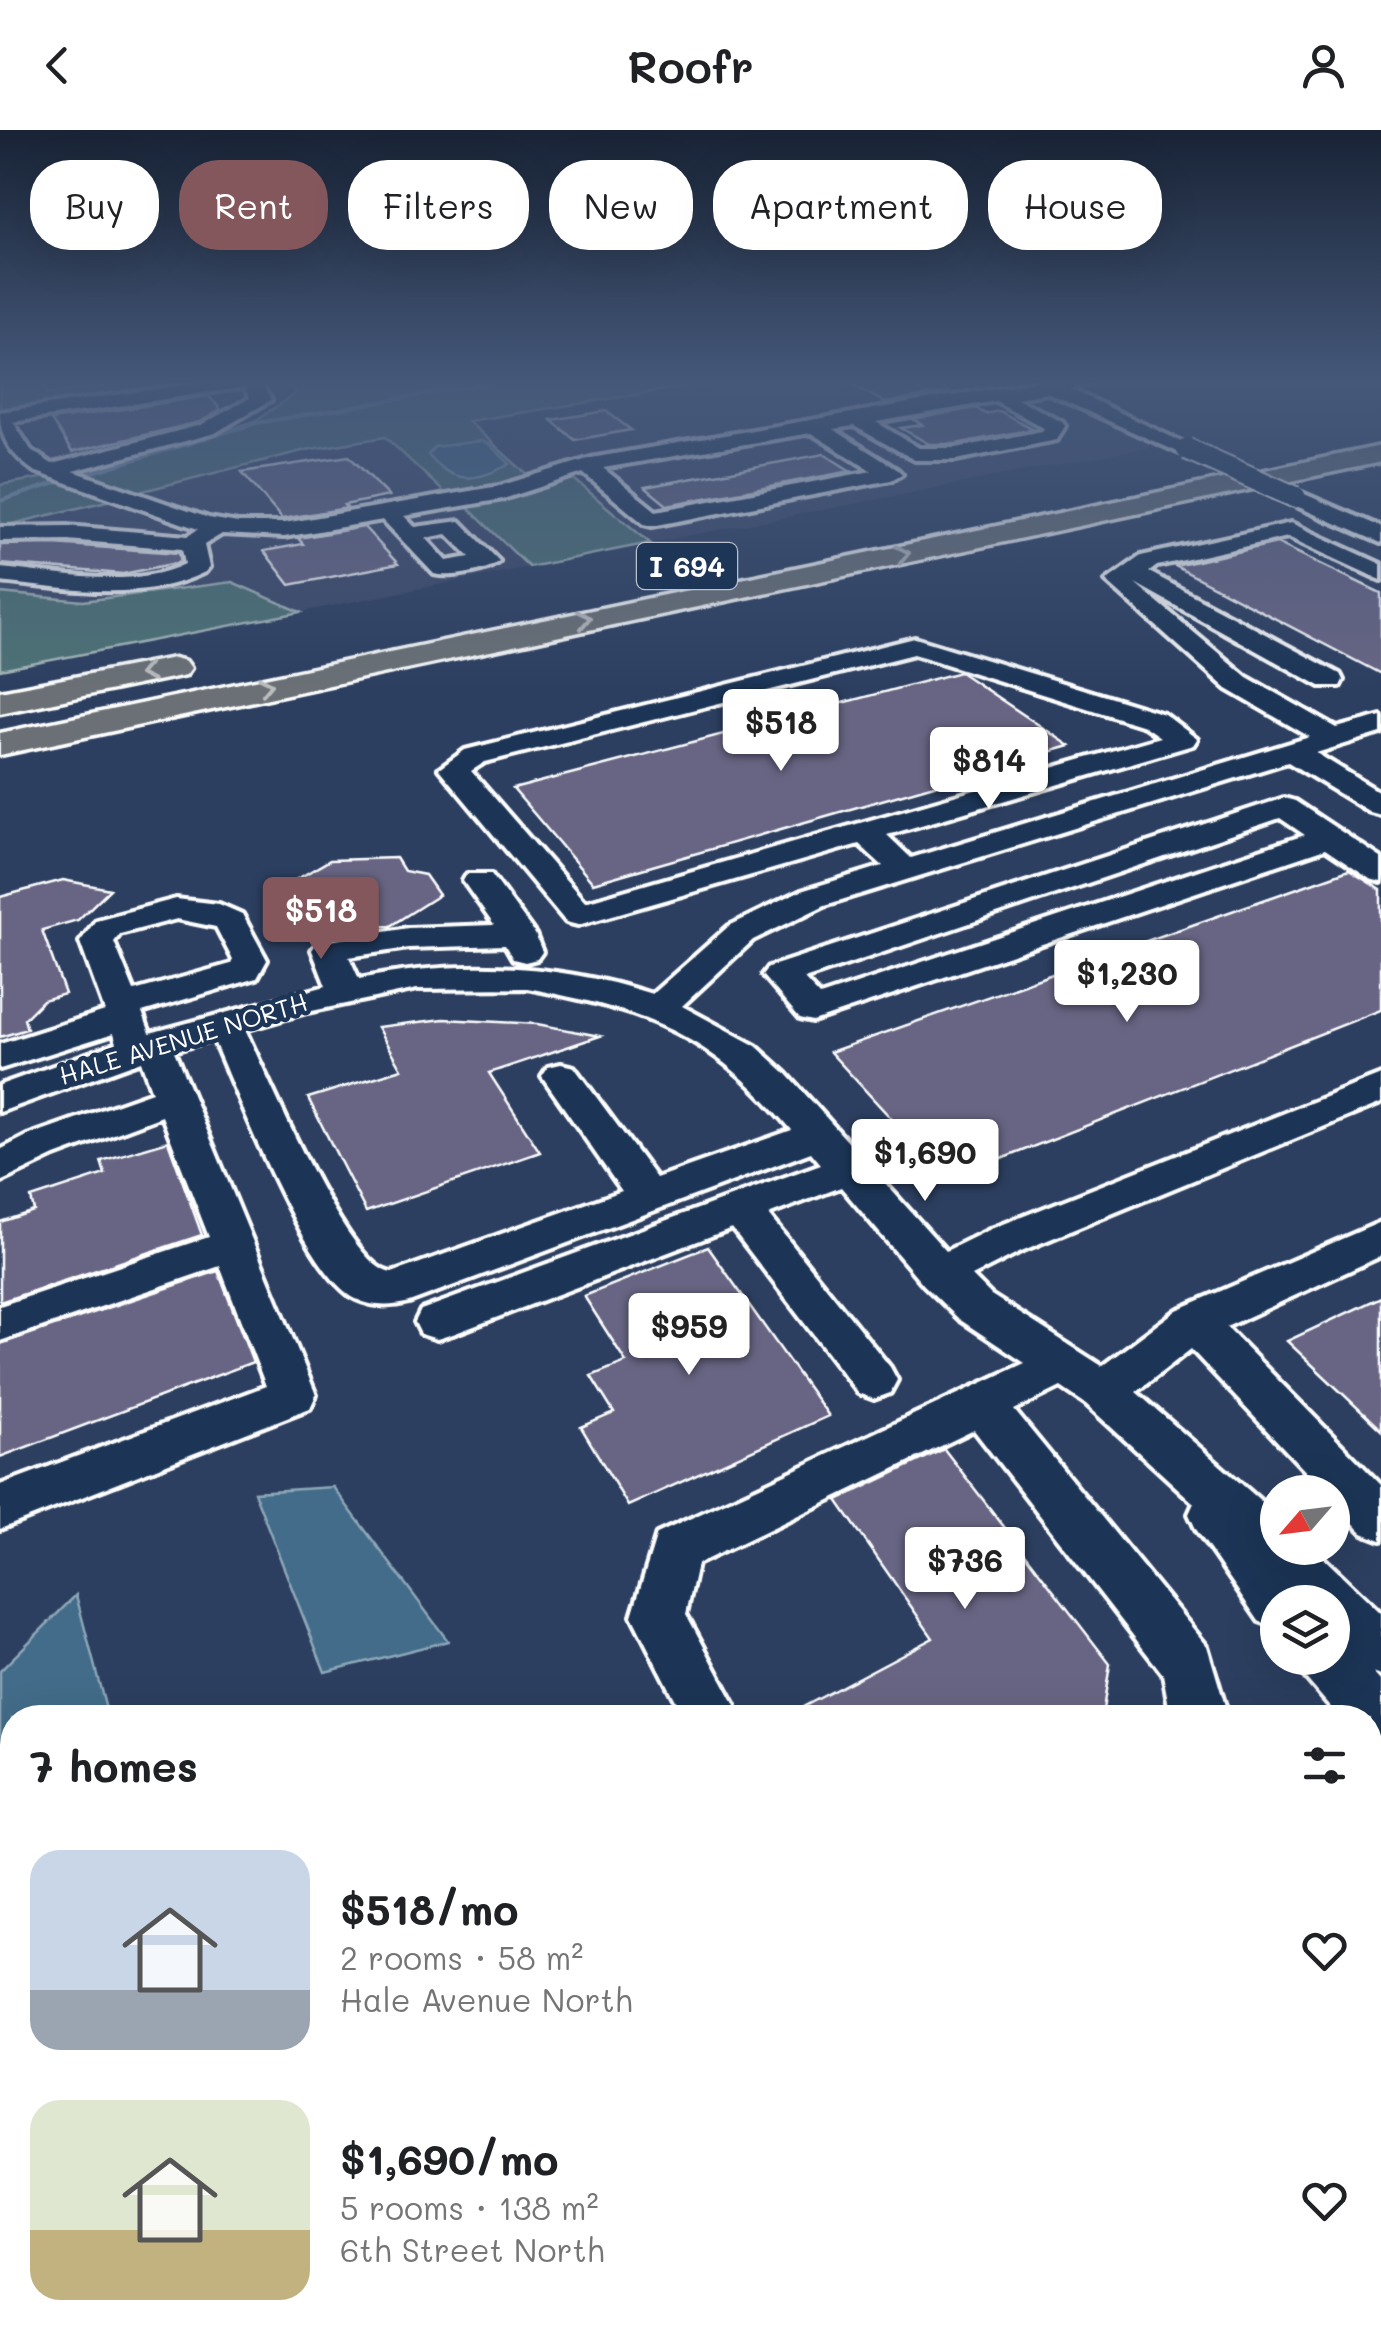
<!DOCTYPE html>
<html lang="en">
<head>
<meta charset="utf-8">
<style>
  :root { --surface:#fff; --page:#f2f2f2; --text:#202124; --muted:#757577; --accent:#84575d }
  body { margin:0; font-family:Mali,sans-serif; background:var(--page); color:var(--text); height:100vh; display:flex; flex-direction:column; font-size:38px; white-space:nowrap }
  * { box-sizing:border-box; margin:0 }
  p { font-size:32px; color:var(--muted) }
  .icon { flex:none; width:55px; height:55px; fill:none; stroke:currentColor; stroke-width:2; stroke-linecap:round; stroke-linejoin:round }
  .map { position:relative; flex:1; overflow:hidden }
  .side { position:absolute; left:0px; top:1575px; width:1382px; height:640px; display:flex; flex-direction:column; background:var(--surface); border-radius:40px 40px 0 0; box-shadow:0 10px 40px #0002 }
  .side>* { flex:none }
  .banner { position:absolute; left:30px; top:30px; width:1322px; height:90px; display:flex; gap:20px }
  .needle { width:65px; rotate:242deg }
  .buttons { position:absolute; left:1260px; top:1345px; display:grid; gap:20px }
  .buttons a { display:grid; place-items:center; width:90px; height:90px; border-radius:50%; background:var(--surface); box-shadow:0 10px 40px #0002; font-size:50px }
  .price { position:absolute; translate:-50% -85px; padding:0 22px; border-radius:10px; background:#fff; color:#222; font-size:32px; line-height:65px; filter:drop-shadow(0 2px 5px #0008) }
  .price::after { content:''; position:absolute; left:50%; top:60px; width:30px; height:22px; margin-left:-15px; background:inherit; clip-path:polygon(0 0,100% 0,50% 100%) }
  .price.on { background:var(--accent); color:#fff }
  ul { padding:0; list-style:none }
  li { display:flex; align-items:center; gap:30px; height:250px; padding:0 30px }
  li span { display:grid; place-items:center; flex:none; width:280px; height:200px; border-radius:30px; color:#555 }
  li>.icon { margin-inline-start:auto }
  span .icon { width:120px; height:120px; fill:#fffc; stroke-width:1 }
  li b { font-size:42px }
  h2 { display:flex; justify-content:space-between; align-items:center; height:120px; padding:0 30px; font-size:42px }
  .chip { padding:0 35px; border-radius:40px; background:var(--surface); box-shadow:0 10px 40px #0002; font-size:35px; line-height:90px }
  .chip.on { background:var(--accent); color:#fff }
  header { display:flex; justify-content:space-between; align-items:center; height:130px; padding:0 30px; background:var(--surface); font-size:45px; font-weight:600 }
  .map>svg:first-child { display:block }
</style>
</head>
<body>
<header><svg class="icon" aria-label="back" viewBox="0 0 24 24"><path d="M15 5l-7 7 7 7"/></svg>Roofr<svg class="icon" aria-label="person" viewBox="0 0 24 24"><circle cx="12" cy="8" r="4"/><path d="M4 21q1-7 8-7t8 7"/></svg></header>
<div class="map">
<svg width="1381" height="2215" viewBox="0 0 1381 2215">
  <rect width="100%" height="100%" fill="#2c3f60"/>
  <filter id="ink" filterUnits="userSpaceOnUse"><feTurbulence type="fractalNoise" baseFrequency=".01" numOctaves="2"/><feDisplacementMap in="SourceGraphic" scale="20" xChannelSelector="R" yChannelSelector="G"/><feConvolveMatrix kernelMatrix="1 2 1 2 8 2 1 2 1" color-interpolation-filters="sRGB"/></filter>
  <g filter="url(#ink)">
    <g fill="#3e4a6b">
      <path d="M220 250H283L296 263 255 291 168 320 77 343 44 328 19 290Z"/>
      <path d="M730 250H1022L1023 253 581 331 531 348 467 292Z"/>
      <path d="M1034 264 1052 265 1165 314 650 413 569 345Z"/>
      <path d="M385 307 449 367 304 393 263 396 221 391 135 363 306 320Z"/>
      <path d="M111 370 206 401 258 407 310 403 465 375 529 437 301 482 232 452 83 471 0 463V397Z"/>
    </g>
    <g fill="#4d7274" stroke="#a6b8ba" stroke-width="2.5">
      <path d="M0 250H39L49 264 140 250H220L8 282 0 280Z"/>
      <path d="M283 250H730L468 291 531 348 449 367 385 307 306 320 135 363 77 343 168 320 255 291 296 263Z"/>
      <path d="M569 345 650 413 529 437 465 375 523 363Z"/>
      <path d="M46 347 50 349 111 370 0 397V355Z"/>
      <path d="M232 452 301 482 0 540V463L83 471Z"/>
    </g>
    <g fill="#426c89" stroke="#8ea7b8" stroke-width="2.5">
      <path d="M481 311 489 314 510 334C476 352 453 355 428 325L434 317Z"/>
      <path d="M333 1357 448 1511 325 1542 254 1362Z"/>
      <path d="M76 1465 108 1587 12 1588V2128L0 2146V1541Z"/>
    </g>
    <g fill="none" stroke-linecap="round" stroke-linejoin="round">
      <g stroke="#8ea7b8" stroke-width="4">
        <path d="M83 345 257 293 509 250"/>
        <path d="M0 371 56 353"/>
      </g>
    </g>
    <g fill="#686584" stroke="#fff" stroke-width="2.5">
      <path d="M845 250H929L949 262 885 273Z"/>
      <path d="M209 266 221 280 200 292 72 322 51 290Z"/>
      <path d="M976 278 985 284 999 281 1033 299 956 314H929L901 298 922 295 913 289Z"/>
      <path d="M606 281 631 300 575 310 551 290Z"/>
      <path d="M824 324 851 341 667 375 645 357Z"/>
      <path d="M349 326 389 366 344 375 347 378 282 389 242 342Z"/>
      <path d="M364 397 398 434 290 455 264 421 303 414 298 408Z"/>
      <path d="M1277 413 1381 463V544L1175 436Z"/>
      <path d="M54 414 179 423 181 432 123 444 0 434V415Z"/>
      <path d="M960 542 1070 616 593 753 513 659Z"/>
      <path d="M396 728 404 741 425 745 439 765 390 796 337 798 329 786 317 789 308 776 292 780 280 759 330 730Z"/>
      <path d="M1349 740 1381 760V880L948 1050 830 922Z"/>
      <path d="M63 750 110 759 78 790 42 800 65 864 43 870 24 889 27 899 0 907V767Z"/>
      <path d="M444 889 537 894 600 906 489 943 540 1022 366 1082 308 968 402 939 378 897Z"/>
      <path d="M168 1011 202 1105 0 1172V1092L34 1081 31 1068 105 1044 101 1031Z"/>
      <path d="M708 1117 828 1286 628 1376 581 1297 614 1283 591 1246 626 1232 584 1166Z"/>
      <path d="M218 1141 253 1232 0 1327V1214Z"/>
      <path d="M1381 1167V1300L1287 1211Z"/>
      <path d="M944 1319 1110 1534 1103 1580 1090 1588H782L933 1508 837 1370Z"/>
    </g>
    <g fill="none" stroke-linecap="round" stroke-linejoin="round">
      <defs>
        <g id="minor">
          <path d="M217 250H259L271 270 215 303 73 341 209 388 238 393H284L499 356 591 328 1042 250H1098L1070 259 1197 319 1187 325 1180 323 1047 263 1017 268 1062 292 1065 296 1057 310 956 330H915L854 296 833 299 898 340 902 344 891 350 652 396 644 394 583 343 503 369 404 386 415 397 460 391 499 431C487 442 450 448 434 444L383 390 284 407 222 404 204 415 209 437 205 442C143 473 67 459 0 452V438C57 443 131 460 185 434L182 419 67 410 0 411V397L67 396 188 406 198 399 34 341C12 325 0 310 0 282ZM244 257 250 268 201 295 52 334 31 320 13 292ZM996 271 1044 298 1042 301 956 318H919L876 292ZM811 303 872 341 656 381 603 338ZM447 404 470 427 447 431 426 408Z"/>
          <path d="M1295 360 1381 397V413L1287 372 1284 367Z"/>
          <path d="M1291 393 1381 434V450L1288 407 1157 436 1149 442 1340 544 1343 550 1340 556H1320L1135 453 1247 547 1337 598 1381 586V603L1316 623 1381 663V685L1370 682 1288 632 825 775 753 810 682 876 756 916 786 943 946 1121 991 1099 1381 945V973L1021 1121 972 1146 991 1165 1102 1236 1177 1180 1381 1092V1126L1226 1197 1381 1355V1410L1363 1403 1332 1371V1362H1325L1191 1219 1136 1262 1278 1386V1418H1313L1381 1483V1546L1373 1543 1381 1552V1619L1370 1615V1588H1340L1304 1546 1296 1528H1332V1472H1278V1498L1259 1491 1196 1399 1189 1384 1194 1373 1086 1274 1061 1257 1014 1280 1207 1516 1225 1576 1223 1588H1167L1169 1576 1163 1544 974 1300 697 1434 686 1484 735 1575 729 1588H684L632 1486 657 1404 1025 1233 959 1189 924 1155 841 1057 768 1085 890 1237 897 1250 890 1263 874 1269 858 1263 732 1098 453 1204 437 1209 421 1204 415 1192 421 1180 821 1034 811 1022 409 1172C391 1177 373 1177 356 1169 306 1145 238 965 213 909L174 921 316 1265 310 1278 0 1399V1355L266 1256 220 1136 0 1211V1176L209 1107 162 986 55 1026 0 1052V1020L27 1006 152 962 141 931 0 982V955L117 913 114 903 0 939V914L105 881 80 812 96 790 176 769 219 774 242 784 267 830 257 848 142 882 150 903 326 856 312 820 317 813 408 798 494 795 463 751 467 744H491L535 804 542 822 537 829 525 832 513 829 505 815 408 818 349 827 359 849C458 829 556 833 652 864L729 796 801 761 883 736 859 714 578 795 566 792 444 645 439 639 465 620 915 508 1164 584 1197 609 1193 615 887 705 911 728 1310 607 1227 559 1106 451 1141 426ZM914 524 1144 596 1160 607 585 772 471 641 485 632ZM177 789 216 797 233 830 231 834 134 861 114 812 120 804ZM527 858C647 881 712 904 792 1000L656 1048 574 937 561 934 548 937 542 946 622 1061 392 1143C347 1139 267 944 245 900L307 882 417 859Z"/>
          <path d="M1284 668 1295 671 1381 728V752L1370 749 1325 719 813 891 800 888 763 845 769 837ZM1280 688 1305 705 820 866 804 849Z"/>
          <path d="M1381 1708V1771L1370 1775V1713Z"/>
          <path d="M614 2202H701L696 2215H609Z"/>
        </g>
        <g id="highway">
          <path d="M1381 316V332L0 625V603Z"/>
          <path d="M174 528 186 531 191 538 186 545 0 583V561Z"/>
        </g>
      </defs>
      <use href="#minor" stroke="#fff" stroke-width="8"/>
      <use href="#highway" stroke="#fff" stroke-width="7"/>
      <use href="#minor" fill="#1d3557" fill-rule="evenodd"/>
      <use href="#highway" fill="#6b7074" fill-rule="evenodd"/>
      <defs>
        <path id="minor-bridge" d="M1187 319 1295 367"/>
      </defs>
      <use href="#minor-bridge" stroke="#fff" stroke-width="25" stroke-linecap="butt"/>
      <use href="#minor-bridge" stroke="#1d3557" stroke-width="21"/>
    </g>
    <defs><path id="oneway-chevron" d="M-2-3.5L2.5 0L-2 3.5" fill="none" stroke-width="1.6" stroke-linecap="round" stroke-linejoin="round" transform="scale(2.5)"/></defs>
    <g stroke="#bcbfc0">
      <use href="#oneway-chevron" transform="translate(903 424) rotate(-12)"/>
      <use href="#oneway-chevron" transform="translate(584 489) rotate(-12)"/>
      <use href="#oneway-chevron" transform="translate(146 543) rotate(169)"/>
      <use href="#oneway-chevron" transform="translate(266 555) rotate(-12)"/>
    </g>
  </g>
  <linearGradient id="sky" x2="0" y2="1"><stop stop-color="#182335"/><stop offset="0.45" stop-color="#45587a"/><stop offset="1" stop-color="#45587a" stop-opacity="0"/></linearGradient>
  <rect width="1381" height="560" fill="url(#sky)"/>
  <g text-anchor="middle" dominant-baseline="central" stroke-width="9" stroke-linejoin="round" paint-order="stroke">
    <g font-size="25" fill="#fff" stroke="#1d3557">
      <text transform="translate(183 908) rotate(-17)">HALE AVENUE NORTH</text>
    </g>
    <rect fill="#1d3557" stroke="#bbc2cd" stroke-width="2.5" x="637" y="413" width="100" height="46" rx="8"/>
    <g font-size="28" font-weight="bold" fill="#fff">
      <text x="687" y="436">I 694</text>
    </g>
  </g>
</svg>
<div class="buttons">
<a><svg class="needle" viewBox="-14 -14 28 28"><path d="M0-13l5 13h-10z" fill="#e53935"/><path d="M0 13l5-13h-10z" fill="#757577"/></svg></a>
<a><svg class="icon" aria-label="layers" viewBox="0 0 24 24"><path d="M12 4l9 5-9 5-9-5zM3 14l9 5 9-5"/></svg></a>
</div>
<b class="price" style="left:781px;top:644px">$518</b>
<b class="price" style="left:989px;top:682px">$814</b>
<b class="price on" style="left:321px;top:832px">$518</b>
<b class="price" style="left:1127px;top:895px">$1,230</b>
<b class="price" style="left:925px;top:1074px">$1,690</b>
<b class="price" style="left:689px;top:1248px">$959</b>
<b class="price" style="left:965px;top:1482px">$736</b>
<div class="banner">
<a class="chip">Buy</a>
<a class="chip on">Rent</a>
<a class="chip">Filters</a>
<a class="chip">New</a>
<a class="chip">Apartment</a>
<a class="chip">House</a>
</div>
<section class="side">
<h2>7 homes<svg class="icon" aria-label="filters" viewBox="0 0 24 24"><path d="M4 7h16M4 17h16"/><circle cx="9" cy="7" r="2"/><circle cx="15" cy="17" r="2"/></svg></h2>
<ul>
<li><span style="background:linear-gradient(#c9d6e8 70%,#9aa5b1 0)"><svg class="icon" aria-label="home" viewBox="0 0 24 24"><path d="M3 11l9-7 9 7M6 9v11h12V9"/></svg></span><div><b>$518/mo</b><p>2 rooms · 58 m²</p><p>Hale Avenue North</p></div><svg class="icon" aria-label="heart" viewBox="0 0 24 24"><path d="M12 20l-8-8c-3-5 5-10 8-4 3-6 11-1 8 4z"/></svg></li>
<li><span style="background:linear-gradient(#dfe7d0 65%,#c2b280 0)"><svg class="icon" aria-label="home" viewBox="0 0 24 24"><path d="M3 11l9-7 9 7M6 9v11h12V9"/></svg></span><div><b>$1,690/mo</b><p>5 rooms · 138 m²</p><p>6th Street North</p></div><svg class="icon" aria-label="heart" viewBox="0 0 24 24"><path d="M12 20l-8-8c-3-5 5-10 8-4 3-6 11-1 8 4z"/></svg></li>
</ul>
</section>
</div>
</body>
</html>
